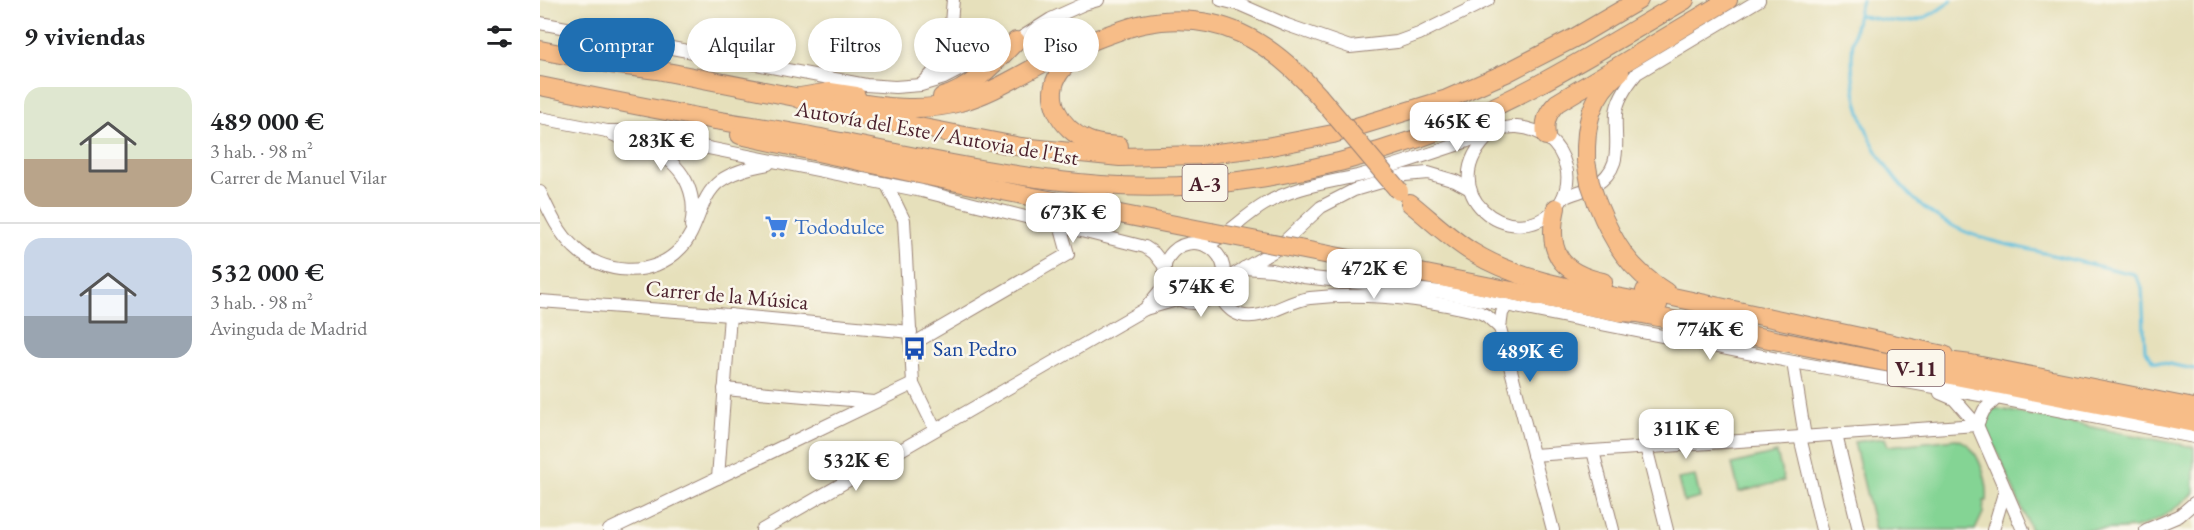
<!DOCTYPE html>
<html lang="es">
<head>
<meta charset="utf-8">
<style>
  :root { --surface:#fff; --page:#f2f2f2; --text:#202124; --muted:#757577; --line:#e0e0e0; --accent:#1f6fb2 }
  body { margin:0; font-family:"EB Garamond",serif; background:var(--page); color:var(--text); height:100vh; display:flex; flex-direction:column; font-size:22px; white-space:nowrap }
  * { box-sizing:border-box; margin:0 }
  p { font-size:20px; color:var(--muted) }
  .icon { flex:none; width:33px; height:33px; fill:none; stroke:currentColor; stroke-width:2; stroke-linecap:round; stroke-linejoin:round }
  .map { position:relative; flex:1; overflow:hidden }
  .sheet { display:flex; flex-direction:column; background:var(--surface); width:540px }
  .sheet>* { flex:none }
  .hud { position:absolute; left:18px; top:18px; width:570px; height:54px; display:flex; gap:12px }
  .price { position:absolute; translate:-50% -51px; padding:0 14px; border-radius:12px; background:#fff; color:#222; font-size:20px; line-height:39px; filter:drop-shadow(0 2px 3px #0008) }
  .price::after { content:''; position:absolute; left:50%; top:36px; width:18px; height:14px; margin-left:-9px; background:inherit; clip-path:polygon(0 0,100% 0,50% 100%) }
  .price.active { background:var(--accent); color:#fff }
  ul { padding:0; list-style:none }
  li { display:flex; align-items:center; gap:18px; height:150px; padding:0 24px }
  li+li { border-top:2px solid var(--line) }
  li span { display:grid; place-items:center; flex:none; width:168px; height:120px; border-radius:18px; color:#555 }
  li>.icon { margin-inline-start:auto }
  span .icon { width:72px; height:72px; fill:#fffc; stroke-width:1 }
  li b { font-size:26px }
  h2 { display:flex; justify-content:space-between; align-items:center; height:72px; padding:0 24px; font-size:26px }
  .tag { padding:0 21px; border-radius:27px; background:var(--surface); box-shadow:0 3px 9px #0003; font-size:21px; line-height:54px }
  .tag.active { background:var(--accent); color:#fff }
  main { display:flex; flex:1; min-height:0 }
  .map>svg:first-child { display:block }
</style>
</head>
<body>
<main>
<section class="sheet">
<h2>9 viviendas<svg class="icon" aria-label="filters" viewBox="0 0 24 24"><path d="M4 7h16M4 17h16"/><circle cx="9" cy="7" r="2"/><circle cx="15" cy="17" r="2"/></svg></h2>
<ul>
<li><span style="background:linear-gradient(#dfe7d0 60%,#b9a48a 0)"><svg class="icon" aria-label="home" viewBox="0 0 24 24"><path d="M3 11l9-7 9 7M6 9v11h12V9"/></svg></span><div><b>489 000 €</b><p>3 hab. · 98 m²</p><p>Carrer de Manuel Vilar</p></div></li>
<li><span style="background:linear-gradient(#c9d6e8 65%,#9aa5b1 0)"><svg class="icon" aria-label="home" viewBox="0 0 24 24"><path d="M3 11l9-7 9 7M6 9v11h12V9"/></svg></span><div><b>532 000 €</b><p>3 hab. · 98 m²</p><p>Avinguda de Madrid</p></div></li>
</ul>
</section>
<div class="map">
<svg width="1654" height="530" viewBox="0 0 1654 530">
  <rect width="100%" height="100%" fill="#fbf7ec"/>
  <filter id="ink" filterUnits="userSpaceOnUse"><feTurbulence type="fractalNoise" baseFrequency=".0167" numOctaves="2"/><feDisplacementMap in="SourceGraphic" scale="12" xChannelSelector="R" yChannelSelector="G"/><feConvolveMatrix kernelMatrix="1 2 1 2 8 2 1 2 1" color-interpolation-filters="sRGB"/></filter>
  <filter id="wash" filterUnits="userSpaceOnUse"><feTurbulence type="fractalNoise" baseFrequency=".008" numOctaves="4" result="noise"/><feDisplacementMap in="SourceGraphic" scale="24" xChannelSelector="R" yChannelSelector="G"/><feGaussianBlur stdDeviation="1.35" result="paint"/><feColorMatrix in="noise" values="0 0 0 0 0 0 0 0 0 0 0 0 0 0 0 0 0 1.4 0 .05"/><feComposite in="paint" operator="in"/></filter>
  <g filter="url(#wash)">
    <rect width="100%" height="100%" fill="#e6e0bb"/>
    <g fill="#84d494" stroke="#677a60" stroke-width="1.5">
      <path d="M1454 408 1654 447V493C1637 508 1617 523 1594 528 1566 530 1521 530 1491 530L1445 424Z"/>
      <path d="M1345 438 1348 446 1416 439C1438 443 1449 482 1447 501H1444L1443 513 1435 530H1335L1314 442Z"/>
      <path d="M1237 453 1244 481 1199 492 1192 464Z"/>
      <path d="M1155 476 1160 498 1144 502 1138 479Z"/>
    </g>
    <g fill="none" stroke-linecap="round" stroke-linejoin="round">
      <g stroke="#60c0df" stroke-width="3">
        <path d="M1322 0C1316 19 1312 38 1312 58 1312 128 1354 198 1417 228 1442 240 1469 245 1496 251 1529 259 1561 267 1594 274L1602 287 1605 351 1614 361 1654 369"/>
        <path d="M1318 15C1361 23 1375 30 1412 0"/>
      </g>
    </g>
  </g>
  <g filter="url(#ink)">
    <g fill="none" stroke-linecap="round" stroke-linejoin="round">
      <defs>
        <g id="minor">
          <path d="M681 0 701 5 747 25 810 47 857 42 879 34 948 0"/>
          <path d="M0 23 326 85 355 87 381 85 404 78 476 41 511 19 544 4 558 0"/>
          <path d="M407 51 422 60H437"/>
          <path d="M383 83C413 54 409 39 413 0"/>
          <path d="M0 118 67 131H84L382 191 605 247 614 253 625 267"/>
          <path d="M68 132C82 140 97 143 112 150 143 164 158 192 151 226"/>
          <path d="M347 185 364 220 373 384 395 429"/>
          <path d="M0 192C9 211 18 232 34 247 62 275 112 279 141 248 159 229 159 197 180 181 194 171 211 167 228 164"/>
          <path d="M1023 198C1033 193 1044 191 1054 186 1085 167 1074 143 1076 114 1077 99 1087 85 1097 73L1219 0"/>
          <circle cx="654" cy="273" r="30"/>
          <path d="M666 246C688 235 704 216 725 204 753 187 786 183 817 176 853 167 889 154 925 142 940 136 962 126 977 127 1002 129 1020 143 1026 167 1030 181 1025 199 1015 209 971 255 889 191 951 134"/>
          <path d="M704 268 732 270 763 277 901 292 1253 362 1457 398 1654 437"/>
          <path d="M684 280 734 251 781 207 814 190 865 175 888 173 915 181 930 189"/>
          <path d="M677 293C683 301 689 312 700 315 723 322 748 300 770 298 826 292 885 299 939 312L947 316 960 328"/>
          <path d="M0 301 177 314 371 332"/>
          <path d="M967 305 962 313 960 328 1013 530"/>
          <path d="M605 309 627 282"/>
          <path d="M371 345 528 254 520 225"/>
          <path d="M1253 362 1265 437"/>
          <path d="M184 389 334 402"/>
          <path d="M1400 393 1414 399 1437 425 1483 530"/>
          <path d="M1437 425 1444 410 1457 398"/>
          <path d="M1296 435 1319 530"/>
          <path d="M1260 437 1282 530"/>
          <path d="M1106 447 1127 530"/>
          <path d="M1053 451 1073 530"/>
          <path d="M993 455 1437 425"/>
          <path d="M178 478 190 315"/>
          <path d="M69 530 373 384"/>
          <path d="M222 530 605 309 640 299"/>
          <path d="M1453 530 1465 490"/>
          <path d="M1606 530 1639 516 1654 503"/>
        </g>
        <g id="highway">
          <path d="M0 50 71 64 117 70 255 97 287 109 481 147 580 157 660 155 726 147 793 134 907 99 966 73 1034 38 1099 0"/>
          <path d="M540 52C533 58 526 64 520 72 502 98 521 129 547 140 557 145 568 145 579 146"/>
          <path d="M0 86C49 96 98 106 147 115 188 123 230 128 271 136 367 155 463 177 561 185 668 193 779 173 879 138 974 105 1059 50 1145 0"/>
          <path d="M260 97 290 92 316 96"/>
          <path d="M402 97C431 90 457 61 476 41"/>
          <path d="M303 100C340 107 383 113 420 102 461 91 496 63 535 48 557 39 580 29 603 24 679 9 730 41 778 95"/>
          <path d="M200 135 397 178 671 232"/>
          <path d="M1006 136C1004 122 1007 113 1017 103L1188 0"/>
          <path d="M1046 161C1045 125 1050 96 1080 72"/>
          <path d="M870 203C890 219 909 238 932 252 987 286 1056 292 1118 305"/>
          <path d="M1057 203C1073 242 1089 270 1126 292"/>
          <path d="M1016 208C1006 252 1020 273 1063 282"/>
          <path d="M759 249 987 294 1079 312 1098 313 1654 423"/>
          <path d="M1105 291 1404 355"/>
          <path d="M1390 359 1431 364 1654 408"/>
        </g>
      </defs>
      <use href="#minor" stroke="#988073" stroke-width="14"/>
      <use href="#highway" stroke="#988073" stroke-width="20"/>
      <use href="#minor" stroke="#fff" stroke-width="12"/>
      <use href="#highway" stroke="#f7bd88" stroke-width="18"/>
      <defs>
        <g id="highway-bridge">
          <path d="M778 95 859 191"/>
          <path d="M1046 161 1050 183 1057 203"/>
          <path d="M671 232 759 249"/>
        </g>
      </defs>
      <use href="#highway-bridge" stroke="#988073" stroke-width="20" stroke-linecap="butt"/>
      <use href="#highway-bridge" stroke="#f7bd88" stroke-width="18"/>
    </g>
  </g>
  <defs>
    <symbol id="supermarket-bare" viewBox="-9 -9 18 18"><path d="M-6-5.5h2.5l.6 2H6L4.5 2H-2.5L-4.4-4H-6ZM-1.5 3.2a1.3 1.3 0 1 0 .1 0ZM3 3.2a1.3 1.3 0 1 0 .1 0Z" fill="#3f7fe0" stroke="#fbf7ec" stroke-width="2.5" paint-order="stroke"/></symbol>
    <symbol id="bus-bare" viewBox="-9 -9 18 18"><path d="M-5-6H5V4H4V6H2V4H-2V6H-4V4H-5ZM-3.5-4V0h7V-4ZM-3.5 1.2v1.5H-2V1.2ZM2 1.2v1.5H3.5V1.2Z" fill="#1a4fb4" stroke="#fbf7ec" stroke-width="2.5" paint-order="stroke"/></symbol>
  </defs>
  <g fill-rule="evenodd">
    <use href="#supermarket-bare" x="220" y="210" width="33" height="33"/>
    <use href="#bus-bare" x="358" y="332" width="33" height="33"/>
  </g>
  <g text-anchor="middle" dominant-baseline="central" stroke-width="5" stroke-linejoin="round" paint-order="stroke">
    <g fill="#fbf7ec" stroke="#7f6065" stroke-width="1.5">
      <rect x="642.5" y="165" width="45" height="36" rx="4.5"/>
      <rect x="1347.5" y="350" width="57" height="36" rx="4.5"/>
    </g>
    <g font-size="21" font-weight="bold" fill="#4a1f2b">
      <text x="665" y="183">A-3</text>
      <text x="1376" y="368">V-11</text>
    </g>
    <g font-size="22" fill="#4a1f2b" stroke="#fbf7ec">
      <text transform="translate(397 133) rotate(10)">Autovía del Este / Autovia de l'Est</text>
      <text transform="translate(187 295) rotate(5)">Carrer de la Música</text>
    </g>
    <g font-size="22" fill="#366cbe" stroke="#fbf7ec" text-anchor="start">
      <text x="254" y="226">Tododulce</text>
    </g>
    <g font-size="22" fill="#164399" stroke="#fbf7ec" text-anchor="start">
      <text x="393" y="348">San Pedro</text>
    </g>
  </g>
</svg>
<b class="price" style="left:917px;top:153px">465K €</b>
<b class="price" style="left:121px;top:172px">283K €</b>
<b class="price" style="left:533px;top:244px">673K €</b>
<b class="price" style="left:834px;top:300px">472K €</b>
<b class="price" style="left:661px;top:318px">574K €</b>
<b class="price" style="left:1170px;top:361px">774K €</b>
<b class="price active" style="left:990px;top:383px">489K €</b>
<b class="price" style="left:1146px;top:460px">311K €</b>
<b class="price" style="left:316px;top:492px">532K €</b>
<div class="hud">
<a class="tag active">Comprar</a>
<a class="tag">Alquilar</a>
<a class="tag">Filtros</a>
<a class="tag">Nuevo</a>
<a class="tag">Piso</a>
</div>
</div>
</main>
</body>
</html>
